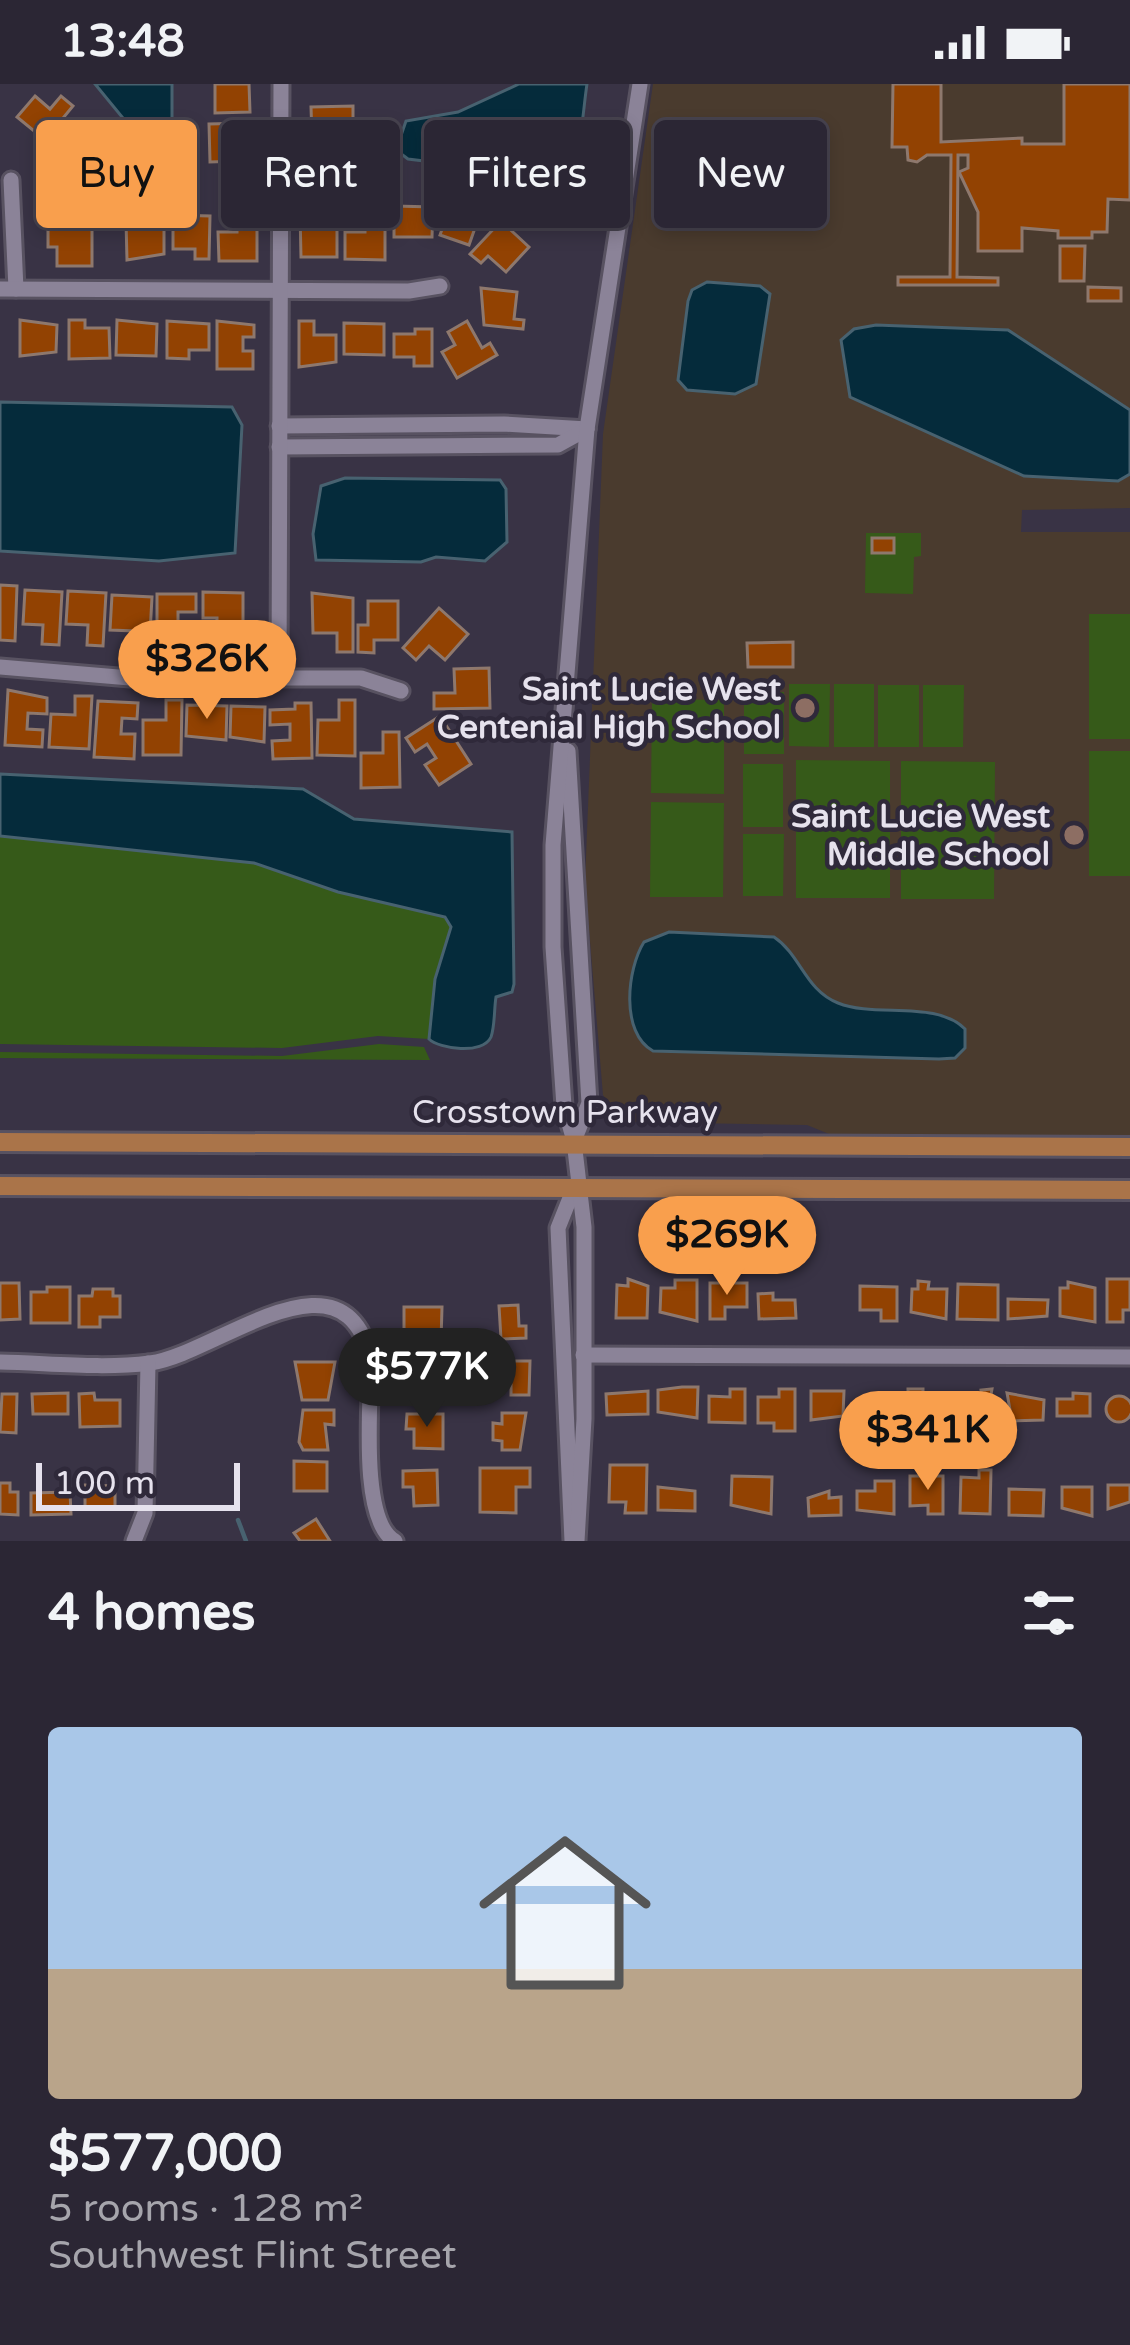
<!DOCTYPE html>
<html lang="en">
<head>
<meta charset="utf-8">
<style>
  :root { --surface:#2b2634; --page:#373240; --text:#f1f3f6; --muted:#a6a5ac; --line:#47434f; --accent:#f99f4d }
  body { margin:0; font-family:"Varela Round",sans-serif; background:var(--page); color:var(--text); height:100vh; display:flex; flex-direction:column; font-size:45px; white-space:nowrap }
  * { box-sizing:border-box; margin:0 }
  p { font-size:39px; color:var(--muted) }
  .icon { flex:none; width:66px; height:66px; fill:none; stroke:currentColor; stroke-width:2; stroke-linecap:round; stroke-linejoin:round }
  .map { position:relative; height:1457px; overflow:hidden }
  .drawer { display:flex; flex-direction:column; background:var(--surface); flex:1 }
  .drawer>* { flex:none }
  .guide { position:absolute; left:36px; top:36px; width:1059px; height:108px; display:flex; gap:24px }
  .scale { position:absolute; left:36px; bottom:30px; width:204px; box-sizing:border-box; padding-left:12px; border:6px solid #e6e2ed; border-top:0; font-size:33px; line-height:42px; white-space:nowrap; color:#e6e2ed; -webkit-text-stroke:9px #2f293a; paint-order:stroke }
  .price { position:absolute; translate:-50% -102px; padding:0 27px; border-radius:42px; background:var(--accent); color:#111; font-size:39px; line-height:78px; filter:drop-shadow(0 3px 6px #0008) }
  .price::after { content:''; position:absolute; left:50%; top:72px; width:36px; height:27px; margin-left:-18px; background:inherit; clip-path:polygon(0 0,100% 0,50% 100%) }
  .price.current { background:#222; color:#fff }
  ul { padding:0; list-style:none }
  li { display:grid; align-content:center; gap:24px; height:636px; padding:0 48px }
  li span { display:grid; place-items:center; height:372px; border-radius:12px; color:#555 }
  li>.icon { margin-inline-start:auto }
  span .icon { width:216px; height:216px; fill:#fffc; stroke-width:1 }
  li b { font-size:51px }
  h2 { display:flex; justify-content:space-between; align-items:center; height:144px; padding:0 48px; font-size:51px }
  .chip { padding:0 42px; border-radius:12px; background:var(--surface); box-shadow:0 6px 18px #0003,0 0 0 3px var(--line); font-size:42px; line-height:108px }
  .chip.current { background:var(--accent); color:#111 }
  .status { display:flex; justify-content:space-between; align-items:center; height:84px; padding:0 60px; background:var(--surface); direction:ltr }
  .status svg { height:33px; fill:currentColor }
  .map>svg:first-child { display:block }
</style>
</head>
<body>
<div class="status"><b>13:48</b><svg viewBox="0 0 49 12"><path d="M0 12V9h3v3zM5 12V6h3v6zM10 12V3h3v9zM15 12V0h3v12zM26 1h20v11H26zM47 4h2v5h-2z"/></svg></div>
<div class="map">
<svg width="1130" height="1457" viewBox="0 0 1130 1457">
  <rect width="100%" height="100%" fill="#393345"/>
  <path fill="#4a3b2e" d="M653 0H1130V424L1022 426 1021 448H1130V1055L834 1052 807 1041 632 1038 614 1030 603 1011 585 798 603 350Z"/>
  <g fill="#365a19">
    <path d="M866 449H921V472L914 473 913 510 865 509Z"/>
    <rect x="1089" y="530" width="41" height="125"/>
    <path d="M789 600H830L829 663 789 662Z"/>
    <rect x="834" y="600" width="40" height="63"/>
    <rect x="878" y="601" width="41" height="62"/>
    <path d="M923 601H964L963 663H923Z"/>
    <rect x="744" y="608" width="40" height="62"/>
    <path d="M652 615 724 616V710L651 709Z"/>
    <rect x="1089" y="667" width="41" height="125"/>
    <path d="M796 676 890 677V814H796Z"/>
    <path d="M901 677 995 678 994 815H901Z"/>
    <rect x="743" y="680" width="40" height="63"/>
    <path d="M651 718 724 719 723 813H650Z"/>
    <path d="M743 750H784L783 812H743Z"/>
    <path d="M0 752 254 779 338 808 445 833 451 843 435 895 429 955 378 952 282 964 0 960Z"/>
    <path d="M379 960 424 963 430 976 0 974V968L282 972Z"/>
  </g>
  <g fill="#052b3b" stroke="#486270" stroke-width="3">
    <path d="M95 0H172V79L164 92 143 87 127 39Z"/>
    <path d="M519 0H587C581 38 583 90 547 113L481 84 408 75 396 66 406 37 458 28Z"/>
    <path d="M707 198 760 202 770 210 756 300 735 310 687 306 678 296 688 217 692 206Z"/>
    <path d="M876 241 1008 246 1130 326V390L1118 397 1024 392 850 313 841 256 854 245Z"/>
    <path d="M0 318 232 323 242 341 235 469 159 477 0 467Z"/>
    <path d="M345 394 500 396 506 405 507 458 485 477 436 473 421 478 316 476 313 450 321 402Z"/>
    <path d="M0 690 303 705 354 735 512 748 514 900 512 908 496 913C494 925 495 942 491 953 483 971 439 965 429 955L435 895 451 843 445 833 338 808 254 779 0 752Z"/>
    <path d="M669 848 774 853C801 871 805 906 838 919 875 934 937 916 965 945V964L955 974 939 975 653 967C620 949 627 885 644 858Z"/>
  </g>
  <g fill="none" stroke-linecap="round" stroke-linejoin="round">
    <path stroke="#486270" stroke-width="4.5" d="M238 1436 246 1457"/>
  </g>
  <g fill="#924202" stroke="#8e786d" stroke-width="3">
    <path d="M215 0H249L250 28 215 29Z"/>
    <path d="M893 0H941V58L1022 54V60H1064V0H1130V116L1108 115 1107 148H1092V154H1058V147L1022 144V167H978V128L959 88 968 84V71H958L957 193 998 194V201H898V193H950L951 71H927L917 78 908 76 907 63H892Z"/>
    <path d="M35 12 50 25 61 12 73 22 45 56 17 33Z"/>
    <path d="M353 22V52L312 53 311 23Z"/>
    <path d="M250 39V62L241 63V77L210 78 209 40Z"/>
    <path d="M96 46 105 83 74 91 69 70 56 74 52 57Z"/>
    <path d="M352 68 353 108 311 109 313 69Z"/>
    <path d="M58 98H90L91 137H50V122H58Z"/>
    <path d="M453 114 482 124 469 161 440 151Z"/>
    <path d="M394 122 433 123 432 153H394Z"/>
    <path d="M365 125 385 126V176L345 175V148H365Z"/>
    <path d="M300 128 316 129V145H337V173H301Z"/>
    <path d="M173 131 210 132 209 175H195V165H173Z"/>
    <path d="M126 137H164V170L127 176Z"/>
    <path d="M237 137H257V177H219L218 148H237Z"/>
    <path d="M501 137 529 163 506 188 488 172 481 179 470 170Z"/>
    <path d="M48 144H92V182H57V163H48Z"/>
    <path d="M1060 162H1085L1084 197H1060Z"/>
    <path d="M1088 203 1121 204V217H1088Z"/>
    <path d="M481 204 517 208 514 235 524 236 523 245 484 241Z"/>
    <path d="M20 236 57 241 56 268 20 272Z"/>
    <path d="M69 236H85V244H109L110 274 69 275Z"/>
    <path d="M117 236 157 240 156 272 116 271Z"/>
    <path d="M167 237 209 240V266H189V275L167 274Z"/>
    <path d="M217 237 254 241V253H243V267H253V285H217Z"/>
    <path d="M299 237H314V251H336V278L299 283Z"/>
    <path d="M467 237 482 264 490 259 497 271 457 294 442 268 455 261 448 248Z"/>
    <path d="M344 239 384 240V271L344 270Z"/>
    <path d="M415 245H432V282H414V273H394V250H415Z"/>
    <rect x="872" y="454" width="22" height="15"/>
    <path d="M0 501 17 502 15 557 0 556Z"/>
    <path d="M25 506 62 508 59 561 42 560 43 541 23 540Z"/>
    <path d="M68 507 106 509 103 562 87 561 88 541 66 540Z"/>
    <path d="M203 508 243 509V565H203L204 550H217V534H203Z"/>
    <path d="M312 509 353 514V568H337V549H313Z"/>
    <path d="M157 510H196V528H178V544H198V558L157 565Z"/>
    <path d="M112 511 152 513 149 568 134 567 135 547 110 546Z"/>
    <path d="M368 517H398V556H374V569L358 568V541H368Z"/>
    <path d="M439 524 468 550 445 576 429 562 416 576 403 564Z"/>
    <path d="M793 558V583H748L747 559Z"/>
    <path d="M489 584 490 624 434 625V609H455L454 585Z"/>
    <path d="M8 606 47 614V630L28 629 27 645 43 646 42 663 5 661Z"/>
    <path d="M75 612H92L89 665 49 663 51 630 75 631Z"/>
    <path d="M166 616H182L181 671H143V636H166Z"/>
    <path d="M339 616H355V672L317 671 318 636H339Z"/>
    <path d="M98 617 138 619 137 635 122 634 121 650H135L134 675 94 673Z"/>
    <path d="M295 619H311L312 674 273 675 272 657 290 656V640L270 641V626L295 625Z"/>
    <path d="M187 621 227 622 226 656 186 652Z"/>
    <path d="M231 622 265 623 264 658 230 653Z"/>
    <path d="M440 632 471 680 439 701 425 681 436 674 427 660 415 668 406 654Z"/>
    <path d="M383 648H399L400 703 361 704V669H383Z"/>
    <path d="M628 1195 648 1202 647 1234H616L617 1201 628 1202Z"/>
    <path d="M1107 1195H1130V1226H1123V1238H1107Z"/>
    <path d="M675 1196H697V1237L660 1228 661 1204H675Z"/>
    <path d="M918 1197 929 1198 928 1205H947L946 1235 911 1228 912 1205H918Z"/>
    <path d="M1068 1198 1095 1204V1238L1060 1232V1204H1068Z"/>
    <path d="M0 1199H19L20 1235 0 1236Z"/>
    <path d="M710 1199H747V1223H725V1235H710Z"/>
    <path d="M958 1200 998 1201V1236L957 1235Z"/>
    <path d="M860 1202 897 1203V1237H881V1226H860Z"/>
    <path d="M47 1203H70V1239H31V1208H47Z"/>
    <path d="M93 1205H113V1212H120V1233H100V1243H79V1212H92Z"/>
    <path d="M773 1209V1216H795L796 1234 759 1235 758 1210Z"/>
    <path d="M1008 1215 1048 1216 1047 1232 1008 1235Z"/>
    <path d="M518 1221 519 1242H526V1254L501 1255 499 1222Z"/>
    <path d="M404 1223H442L441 1257 404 1256Z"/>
    <path d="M408 1275 430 1276V1283H438V1312H402Z"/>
    <path d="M505 1277H530L529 1311H511V1301H505Z"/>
    <path d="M295 1278H335L328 1316H302Z"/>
    <path d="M682 1303H698L697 1334 658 1328V1306Z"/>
    <path d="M730 1305H745V1339L709 1338V1312L730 1313Z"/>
    <path d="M779 1305H795V1347H774V1339H758V1313H779Z"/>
    <path d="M908 1305H923V1313L944 1312 945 1333 917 1340V1333H908Z"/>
    <path d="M992 1305 985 1344H965L961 1313H982L981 1306Z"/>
    <path d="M648 1307V1330L607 1331 606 1310Z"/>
    <path d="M811 1307H844L843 1332 811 1336Z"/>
    <path d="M68 1309V1330H33L32 1310Z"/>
    <path d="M94 1309 95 1316H120V1342L80 1343 79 1310Z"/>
    <path d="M1007 1309 1044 1316 1043 1336 1012 1337Z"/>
    <path d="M1073 1309 1090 1310V1332H1057V1315H1073Z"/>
    <path d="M2 1310H17L16 1349 0 1348Z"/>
    <circle cx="1119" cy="1325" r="13"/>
    <path d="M892 1312 893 1333 860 1334V1315Z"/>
    <path d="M303 1326H334V1341L325 1340 328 1366H303L299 1358Z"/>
    <path d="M502 1329H526L520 1366H502V1357L493 1356V1339L502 1340Z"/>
    <path d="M407 1330H443V1365L414 1364V1345H406Z"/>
    <path d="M294 1377 327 1378V1407H294Z"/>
    <path d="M610 1381H647L646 1429H625L626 1418H609Z"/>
    <path d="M480 1384H530V1403H516V1429L480 1428Z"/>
    <path d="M437 1386 438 1421 414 1422 413 1403H403V1387Z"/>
    <path d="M979 1386H991L990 1430 960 1429 961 1393 979 1394Z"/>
    <path d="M732 1392 772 1393 771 1430 731 1421Z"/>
    <path d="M910 1392H943V1430H928V1421L910 1422Z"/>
    <path d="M875 1397H894V1430L857 1426V1407H875Z"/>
    <path d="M0 1399H10V1408H18V1431L0 1430Z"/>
    <path d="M85 1401 115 1402V1425L85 1424Z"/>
    <path d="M1108 1401H1130V1418L1108 1425Z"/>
    <path d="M658 1403 695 1407V1427L658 1426Z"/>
    <path d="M1062 1403H1092V1432L1062 1424Z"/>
    <path d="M1009 1405 1044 1406 1043 1432 1009 1431Z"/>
    <path d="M829 1407V1414L841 1413V1431L809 1432 808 1414Z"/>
    <path d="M70 1408 71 1430 31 1431V1409Z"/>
    <path d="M316 1435 330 1457H300L294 1449Z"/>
  </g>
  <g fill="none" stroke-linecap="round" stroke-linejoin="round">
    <defs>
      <g id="minor">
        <path d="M11 96 16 205"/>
        <path d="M0 205 409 207 440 202"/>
        <path d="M279 342 504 340 587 345"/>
        <path d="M279 363 558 361 587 345"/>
        <path d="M0 583 130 594H361L401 607"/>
        <path d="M279 593 281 0"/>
        <path d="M568 667 589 1019 574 1057"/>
        <path d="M583 1271 1130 1273"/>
        <path d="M0 1278C49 1279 102 1285 150 1279 217 1270 344 1156 371 1276 371 1317 359 1437 395 1457"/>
        <path d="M134 1457 145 1429 148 1279"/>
        <path d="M572 1457 558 1144 574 1104"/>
        <path d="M577 1457 584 1335V1143L574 1057 564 1022 553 863V761L587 345 640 0"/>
      </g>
      <g id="major">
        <path d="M0 1058 1130 1063"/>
        <path d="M0 1102 1130 1106"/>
      </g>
    </defs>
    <use href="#minor" stroke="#585261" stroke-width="21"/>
    <use href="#major" stroke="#585261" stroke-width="24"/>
    <use href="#minor" stroke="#8b8398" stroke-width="15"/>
    <use href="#major" stroke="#aa7449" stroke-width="18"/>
  </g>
  <g fill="#8d6e63" stroke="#2f293a" stroke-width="4.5">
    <circle cx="805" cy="624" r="12"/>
    <circle cx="1074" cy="751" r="12"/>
  </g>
  <g text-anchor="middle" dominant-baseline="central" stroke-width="9" stroke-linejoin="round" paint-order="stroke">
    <g font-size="33" font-weight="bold" fill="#e6e2ed" stroke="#2f293a" text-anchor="end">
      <text x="781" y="605">Saint Lucie West<tspan x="781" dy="38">Centenial High School</tspan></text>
      <text x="1050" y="732">Saint Lucie West<tspan x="1050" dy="38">Middle School</tspan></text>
    </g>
    <g font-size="33" fill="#e6e2ed" stroke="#2f293a">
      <text x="565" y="1028">Crosstown Parkway</text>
    </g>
  </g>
</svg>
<div class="scale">100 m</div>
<b class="price" style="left:207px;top:638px">$326K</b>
<b class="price" style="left:727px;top:1214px">$269K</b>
<b class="price current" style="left:427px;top:1346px">$577K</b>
<b class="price" style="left:928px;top:1409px">$341K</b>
<div class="guide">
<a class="chip current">Buy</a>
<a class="chip">Rent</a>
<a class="chip">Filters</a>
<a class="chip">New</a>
</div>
</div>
<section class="drawer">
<h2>4 homes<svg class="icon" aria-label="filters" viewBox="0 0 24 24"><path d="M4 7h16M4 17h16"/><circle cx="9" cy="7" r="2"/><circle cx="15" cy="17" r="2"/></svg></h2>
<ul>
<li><span style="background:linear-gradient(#a9c7e8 65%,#b9a48a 0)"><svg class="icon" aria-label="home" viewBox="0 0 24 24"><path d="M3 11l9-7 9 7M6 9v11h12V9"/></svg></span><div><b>$577,000</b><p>5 rooms · 128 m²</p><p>Southwest Flint Street</p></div></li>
</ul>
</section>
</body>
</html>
